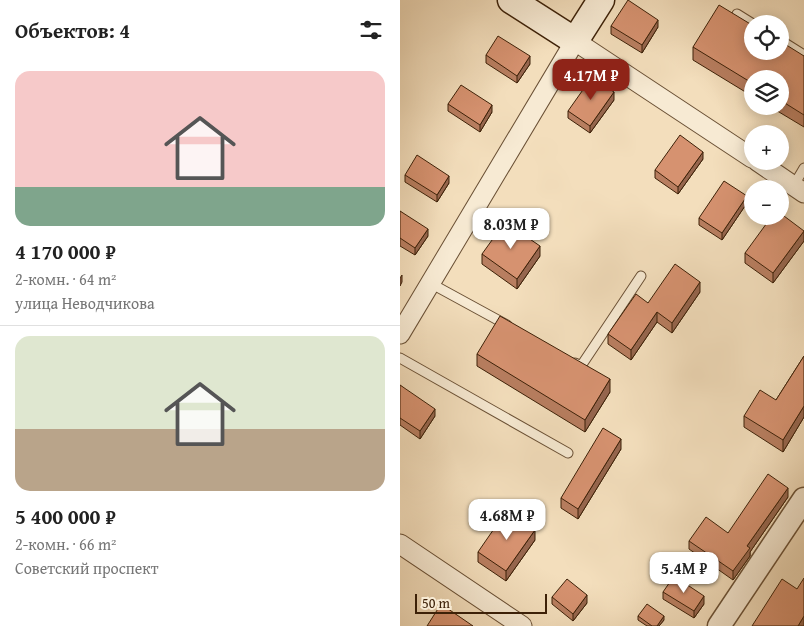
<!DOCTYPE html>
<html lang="ru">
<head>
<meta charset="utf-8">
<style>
  :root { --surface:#fff; --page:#f6f6f6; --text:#222; --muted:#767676; --line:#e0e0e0; --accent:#8f2418 }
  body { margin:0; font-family:"Gentium Book Plus",serif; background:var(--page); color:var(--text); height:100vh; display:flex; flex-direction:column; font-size:19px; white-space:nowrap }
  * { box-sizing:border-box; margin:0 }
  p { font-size:16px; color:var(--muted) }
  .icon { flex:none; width:28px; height:28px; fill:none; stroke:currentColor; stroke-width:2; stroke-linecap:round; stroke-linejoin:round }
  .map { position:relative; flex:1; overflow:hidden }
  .panel { display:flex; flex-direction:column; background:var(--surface); width:400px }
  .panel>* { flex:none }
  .controls { position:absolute; left:344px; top:15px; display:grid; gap:10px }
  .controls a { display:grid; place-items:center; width:45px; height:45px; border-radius:50%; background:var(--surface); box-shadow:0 2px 12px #0003; font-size:25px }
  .scale { position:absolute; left:15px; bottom:12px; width:132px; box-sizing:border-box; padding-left:5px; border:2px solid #3d2108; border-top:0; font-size:14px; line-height:18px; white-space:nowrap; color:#3d2108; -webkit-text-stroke:4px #f7ead3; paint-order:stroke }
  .price { position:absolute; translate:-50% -42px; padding:0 11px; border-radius:10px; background:#fff; color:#222; font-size:16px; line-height:32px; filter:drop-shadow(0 1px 2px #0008) }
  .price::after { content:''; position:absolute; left:50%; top:30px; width:15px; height:11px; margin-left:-8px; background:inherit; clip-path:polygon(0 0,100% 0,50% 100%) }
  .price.on { background:var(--accent); color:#fff }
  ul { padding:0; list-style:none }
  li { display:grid; align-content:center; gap:10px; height:265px; padding:0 15px }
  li+li { border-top:1px solid var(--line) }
  li span { display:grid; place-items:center; height:155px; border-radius:15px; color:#555 }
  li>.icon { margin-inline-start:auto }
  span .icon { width:90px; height:90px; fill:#fffc; stroke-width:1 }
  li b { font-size:21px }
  h2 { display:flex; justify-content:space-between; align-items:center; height:60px; padding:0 15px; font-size:21px }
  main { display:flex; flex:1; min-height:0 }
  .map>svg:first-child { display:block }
</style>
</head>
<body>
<main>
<section class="panel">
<h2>Объектов: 4<svg class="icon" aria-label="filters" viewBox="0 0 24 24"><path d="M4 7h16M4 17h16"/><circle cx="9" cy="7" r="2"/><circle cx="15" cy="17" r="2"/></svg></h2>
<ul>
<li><span style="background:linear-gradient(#f6c9c9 75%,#7fa58c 0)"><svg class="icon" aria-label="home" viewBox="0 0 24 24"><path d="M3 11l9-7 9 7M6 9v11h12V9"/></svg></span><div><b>4 170 000 ₽</b><p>2-комн. · 64 m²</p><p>улица Неводчикова</p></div></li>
<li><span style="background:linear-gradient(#dfe7d0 60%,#b9a48a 0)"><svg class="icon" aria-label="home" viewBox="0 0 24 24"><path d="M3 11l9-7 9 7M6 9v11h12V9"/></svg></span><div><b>5 400 000 ₽</b><p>2-комн. · 66 m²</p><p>Советский проспект</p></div></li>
</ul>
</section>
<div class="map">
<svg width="404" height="626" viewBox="0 0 404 626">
  <rect width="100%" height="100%" fill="#f3debc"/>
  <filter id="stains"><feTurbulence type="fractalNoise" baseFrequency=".004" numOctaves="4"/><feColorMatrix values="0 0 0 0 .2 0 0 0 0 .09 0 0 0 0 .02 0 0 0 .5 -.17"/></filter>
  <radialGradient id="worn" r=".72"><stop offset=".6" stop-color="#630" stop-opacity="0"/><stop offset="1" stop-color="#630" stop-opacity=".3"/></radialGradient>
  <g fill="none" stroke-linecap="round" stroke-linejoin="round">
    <defs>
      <g id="service">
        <path d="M337 14 353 24"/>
        <path d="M380 40 404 55"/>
        <path d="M394 185 404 168"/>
        <path d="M30 283 107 325"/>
        <path d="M0 358 168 453"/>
        <path d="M175 363 181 366 241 276"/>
      </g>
      <g id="minor">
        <path d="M357 161 404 193"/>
        <path d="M0 334 175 41 352 158"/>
        <path d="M0 544 122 626"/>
      </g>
      <path id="tertiary" d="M319 626 404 499"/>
      <path id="secondary" d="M111 0 175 41 201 0"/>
    </defs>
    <use href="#service" stroke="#6a5035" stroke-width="11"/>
    <use href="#minor" stroke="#6a5035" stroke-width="21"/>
    <use href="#tertiary" stroke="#6a5035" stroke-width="25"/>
    <use href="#secondary" stroke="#3d2108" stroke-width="29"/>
    <use href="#service" stroke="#f7ead3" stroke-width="9"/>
    <use href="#minor" stroke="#f7ead3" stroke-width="19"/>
    <use href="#tertiary" stroke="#f7ead3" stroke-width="22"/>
    <use href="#secondary" stroke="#f7ead3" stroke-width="26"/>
  </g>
  <g fill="#b87e60" stroke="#3d2108">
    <path d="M211 26 258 27 242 53 211 34Z"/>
    <path d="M293 47 404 56V127L369 106H380V79H352V96L293 60Z"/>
    <path d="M86 55 130 64 117 83 86 63Z"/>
    <path d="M214 100 190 133 168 118V111Z"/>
    <path d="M48 104 92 112 80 132 48 111Z"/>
    <path d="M303 159 278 194 255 178V170Z"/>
    <path d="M5 175 49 183 37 202 5 182Z"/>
    <path d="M347 203 322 240 299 225V218Z"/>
    <path d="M0 211 28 236 15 255 0 246Z"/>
    <path d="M404 231V241L373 283 345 263V253Z"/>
    <path d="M82 254 140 256 117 289 82 264Z"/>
    <path d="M300 292 272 333 257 322 231 360 208 344V334L248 303Z"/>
    <path d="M77 354 210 392 185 432 77 366Z"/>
    <path d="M404 356V417L383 452 344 427V416L376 400Z"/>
    <path d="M0 385 35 416 20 439 0 425Z"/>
    <path d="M221 449 178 519 161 508V498Z"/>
    <path d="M388 497 350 552V556L333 580 289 549V541L328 533Z"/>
    <path d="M135 540 106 581 78 562V552Z"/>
    <path d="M263 592 304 604 294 618 263 599Z"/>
    <path d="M152 597 187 603 173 621 152 604Z"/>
    <path d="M238 616 264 620 259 626H247L238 620Z"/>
  </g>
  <g fill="#96664e" stroke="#3d2108">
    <path d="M258 20V27L242 53V45Z"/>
    <path d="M130 56V64L117 83V76Z"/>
    <path d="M214 92V100L190 133V126Z"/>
    <path d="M92 105V112L80 132V125Z"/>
    <path d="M303 152V159L278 194V187Z"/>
    <path d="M49 176V183L37 202V195Z"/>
    <path d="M347 196V203L322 240V233Z"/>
    <path d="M28 229V236L15 255V248Z"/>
    <path d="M404 231V241L373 283V273Z"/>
    <path d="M140 246V256L117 289V279Z"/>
    <path d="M2 275V282L0 286V278Z"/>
    <path d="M300 282V292L272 333V323Z"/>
    <path d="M257 312V322L231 360V350Z"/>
    <path d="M210 379V392L185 432V420Z"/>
    <path d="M404 406V417L383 452V440Z"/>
    <path d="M35 409V416L20 439V431Z"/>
    <path d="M221 439V449L178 519V509Z"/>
    <path d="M388 488V497L350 552V556L333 580V571L347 546Z"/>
    <path d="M135 530V540L106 581V571Z"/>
    <path d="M187 595V603L173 621V614Z"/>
    <path d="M304 596V604L294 618V611Z"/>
    <path d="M264 616V620L259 626H257Z"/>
    <path d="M404 616V626H398Z"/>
  </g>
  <g fill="#d69270" stroke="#3d2108">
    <path d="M228 0 258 20 242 45 211 26Z"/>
    <path d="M319 5 352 25V51H380V41L404 56V115L380 100V79H352V83L293 47Z"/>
    <path d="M98 36 130 56 117 76 86 55Z"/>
    <path d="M192 77 214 92 190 126 168 111Z"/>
    <path d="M61 85 92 105 80 125 48 104Z"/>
    <path d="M280 135 303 152 278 187 255 170Z"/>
    <path d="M17 155 49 176 37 195 5 175Z"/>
    <path d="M324 181 347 196 322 233 299 218Z"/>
    <path d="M0 211 28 229 15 248 0 238Z"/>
    <path d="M380 213 404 231 373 273 345 253 372 216H380Z"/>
    <path d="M105 222 140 246 117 279 82 254Z"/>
    <path d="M275 264 300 282 272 323 257 312 231 350 208 334 236 294 248 303Z"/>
    <path d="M100 316 210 379 185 420 77 354Z"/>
    <path d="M404 356V406L383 440 344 416 360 390 376 400Z"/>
    <path d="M0 385 35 409 20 431 0 418Z"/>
    <path d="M203 428 221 439 178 509 161 498Z"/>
    <path d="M368 474 388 488 347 546 350 548 333 571 289 541 306 517 328 533Z"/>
    <path d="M107 510 135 530 106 571 78 552Z"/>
    <path d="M274 576 304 596 294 611 263 592Z"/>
    <path d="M404 578V616L398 626H352L382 579 397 589Z"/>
    <path d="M167 579 187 595 173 614 152 597Z"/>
    <path d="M41 604 73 626H27Z"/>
    <path d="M247 604 264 616 257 626H252L238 616Z"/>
  </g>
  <rect width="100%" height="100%" filter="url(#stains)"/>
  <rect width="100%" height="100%" fill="url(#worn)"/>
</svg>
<div class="controls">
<a><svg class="icon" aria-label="locate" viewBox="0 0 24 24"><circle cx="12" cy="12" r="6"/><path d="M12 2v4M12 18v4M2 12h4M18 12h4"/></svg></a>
<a><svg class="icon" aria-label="layers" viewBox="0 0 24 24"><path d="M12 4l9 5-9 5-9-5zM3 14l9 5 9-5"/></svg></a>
<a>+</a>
<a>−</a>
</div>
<div class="scale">50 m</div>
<b class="price on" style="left:191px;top:101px">4.17M ₽</b>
<b class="price" style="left:111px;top:250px">8.03M ₽</b>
<b class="price" style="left:107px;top:541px">4.68M ₽</b>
<b class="price" style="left:284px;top:594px">5.4M ₽</b>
</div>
</main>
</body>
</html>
